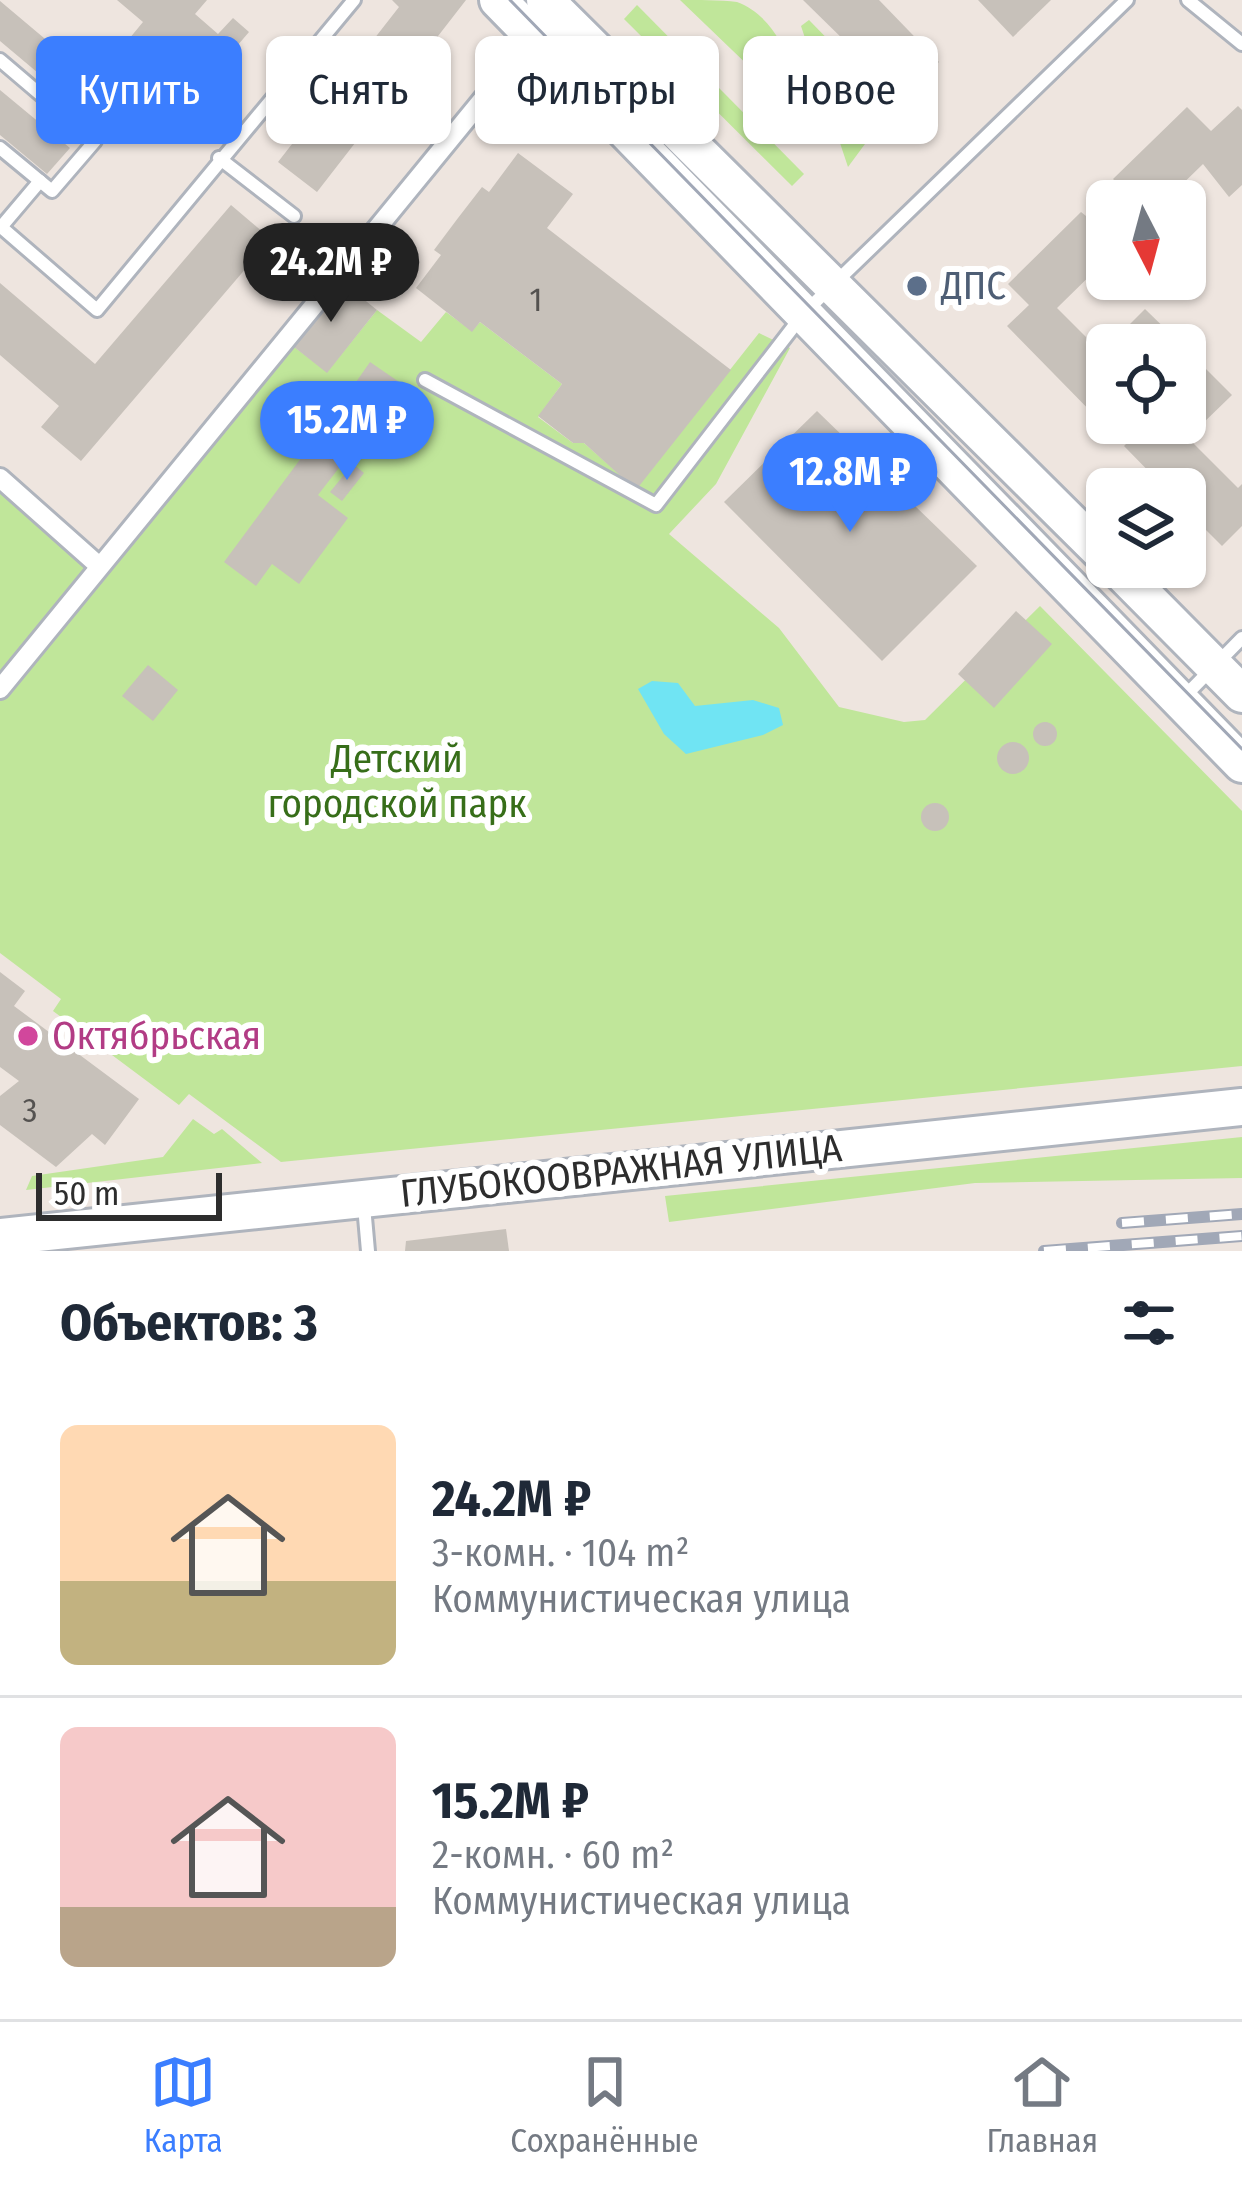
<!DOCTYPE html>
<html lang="ru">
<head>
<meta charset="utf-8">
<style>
  :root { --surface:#fff; --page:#f2f2f3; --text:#1f2937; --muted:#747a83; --line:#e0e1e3; --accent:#3b7eff }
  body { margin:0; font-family:"Fira Sans Condensed",sans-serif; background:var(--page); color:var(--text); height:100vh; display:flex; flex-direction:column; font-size:45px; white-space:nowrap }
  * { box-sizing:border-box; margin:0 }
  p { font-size:39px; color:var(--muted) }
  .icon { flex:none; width:66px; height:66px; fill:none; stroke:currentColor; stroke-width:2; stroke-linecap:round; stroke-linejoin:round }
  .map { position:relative; height:1251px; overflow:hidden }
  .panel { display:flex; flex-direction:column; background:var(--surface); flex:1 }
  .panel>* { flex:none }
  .banner { position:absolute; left:36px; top:36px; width:1170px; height:108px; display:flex; gap:24px }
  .needle { width:78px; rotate:174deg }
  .controls { position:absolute; left:1086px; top:180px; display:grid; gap:24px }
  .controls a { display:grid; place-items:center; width:120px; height:120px; border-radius:18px; background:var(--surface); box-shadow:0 3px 9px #0004; font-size:60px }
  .scale { position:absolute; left:36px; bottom:30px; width:186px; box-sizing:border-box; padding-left:12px; border:6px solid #2d2d2d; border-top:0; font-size:33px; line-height:42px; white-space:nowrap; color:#2d2d2d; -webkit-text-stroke:9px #fff; paint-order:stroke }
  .price { position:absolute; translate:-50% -102px; padding:0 27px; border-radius:42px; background:var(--accent); color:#fff; font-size:39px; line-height:78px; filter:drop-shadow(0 3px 6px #0008) }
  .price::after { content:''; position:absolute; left:50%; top:72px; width:36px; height:27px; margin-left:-18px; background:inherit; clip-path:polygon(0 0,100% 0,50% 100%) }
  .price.current { background:#222; color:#fff }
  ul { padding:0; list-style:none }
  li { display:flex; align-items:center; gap:36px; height:300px; padding:0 60px }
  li+li { border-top:3px solid var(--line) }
  li span { display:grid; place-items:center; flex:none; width:336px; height:240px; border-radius:18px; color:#555 }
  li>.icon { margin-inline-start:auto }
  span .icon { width:144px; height:144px; fill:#fffc; stroke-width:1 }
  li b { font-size:51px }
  h2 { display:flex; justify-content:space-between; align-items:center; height:144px; padding:0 60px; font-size:51px }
  .chip { padding:0 42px; border-radius:18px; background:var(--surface); box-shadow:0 3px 9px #0004; font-size:42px; line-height:108px }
  .chip.current { background:var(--accent); color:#fff }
  .tab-bar { display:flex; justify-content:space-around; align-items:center; height:168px; border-top:3px solid var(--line); background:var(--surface); font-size:33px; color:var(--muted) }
  .tab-bar a { display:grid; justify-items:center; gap:6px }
  .tab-bar .current { color:var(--accent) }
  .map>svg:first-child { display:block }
</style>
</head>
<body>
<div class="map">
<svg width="1242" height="1251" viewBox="0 0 1242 1251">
  <rect width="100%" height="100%" fill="#eee5df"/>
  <g fill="#c0e69a">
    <path d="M680 0C697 0 721 0 737 2 784 19 799 85 812 127Z"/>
    <path d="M637 5 804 174 792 186 624 19Z"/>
    <path d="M809 20 893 106 848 167 801 26Z"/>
    <path d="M377 310 421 342 446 312 472 331 480 322 562 384 538 417 573 443H584L636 489 759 333 790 348 716 484 669 534 779 628 839 707 904 722 925 720 1040 606 1242 811V1066L281 1162 189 1094 179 1105 53 1011 61 999 0 953V478L98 565 284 339 327 372Z"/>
    <path d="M193 1119 214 1134 222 1129 262 1163 26 1190 32 1176 163 1157Z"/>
    <path d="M1242 1137V1178L975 1183 669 1222 665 1196Z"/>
  </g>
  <path fill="#70e4f3" d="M652 681 678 683 695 706 753 700 779 708 783 725 763 735 686 754 664 734 638 689Z"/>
  <g fill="#c7c1ba">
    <path d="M117 0H207L195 14 218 34 233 18 249 32 195 95 129 39 143 22Z"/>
    <path d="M392 0H466L317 192 278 162 399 7Z"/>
    <path d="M803 0H879L939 62 901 96Z"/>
    <path d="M978 0H1051L1013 37Z"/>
    <path d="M0 1 120 102 126 95 151 116 137 132 112 110 100 125 0 41Z"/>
    <path d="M512 74 535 98 522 111 499 87Z"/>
    <path d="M0 90 70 148 47 174 0 135Z"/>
    <path d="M1238 106 1242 110V185L1229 197 1203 164 1165 201H1107V259L1057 308 1107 358 1103 424 1007 326 1029 305 1008 284 1081 212 1086 216 1118 184 1113 179 1187 107 1211 131Z"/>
    <path d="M518 153 573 194 547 228 731 370 636 490 584 443H573L538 416 562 384 480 322 472 332 416 288 441 255 434 250 458 218 482 187 489 192Z"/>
    <path d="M231 205 271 239 81 461 41 427 59 406 0 355V283L95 364Z"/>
    <path d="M335 276 377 310 327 373 284 339Z"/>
    <path d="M1145 309 1182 345H1117L1113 341Z"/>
    <path d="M1185 348 1232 395 1199 427 1185 413Z"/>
    <path d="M370 362 405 386 349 461 317 438Z"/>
    <path d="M817 411 977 566 882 661 724 502Z"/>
    <path d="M1117 423H1173L1238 488 1242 484V526L1222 546 1185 509V489H1166L1124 446 1132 438Z"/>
    <path d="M313 442 342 464 318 495 348 518 299 584 272 564 256 586 224 562Z"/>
    <path d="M353 464 364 473 342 501 330 492Z"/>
    <path d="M1016 611 1052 644 994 708 958 674Z"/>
    <path d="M148 665 178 690 153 721 122 696Z"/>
    <circle cx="1045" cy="734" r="12"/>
    <circle cx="1013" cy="758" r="16"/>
    <circle cx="935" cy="817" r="14"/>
    <path d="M0 972 25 991 14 1006 139 1099 105 1145 92 1134 56 1167 0 1125V1096L19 1081 0 1067Z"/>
    <path d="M506 1229 509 1251H405L406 1241Z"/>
  </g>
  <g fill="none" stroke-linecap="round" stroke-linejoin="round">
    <defs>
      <g id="service">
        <path d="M1188 0 1242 44"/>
        <path d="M0 60 95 141 52 191 0 148"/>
        <path d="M219 158 294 216"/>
        <path d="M0 226 97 310 354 0"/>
        <path d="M1 227 40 181"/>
        <path d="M425 380 656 505 804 313 1127 0"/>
        <path d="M1184 697 1242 638"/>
        <path d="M364 1206 368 1251"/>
      </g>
      <g id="pedestrian">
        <path d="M0 478 98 565"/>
        <path d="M0 689 523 50"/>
      </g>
      <g id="secondary">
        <path d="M498 0 1242 764"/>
        <path d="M545 0 1107 558"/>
        <path d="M1116 567 1242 694"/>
        <path d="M0 1237 1242 1107"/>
      </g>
    </defs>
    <use href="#service" stroke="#afb4bd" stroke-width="18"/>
    <use href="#pedestrian" stroke="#afb4bd" stroke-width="24"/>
    <use href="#secondary" stroke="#afb4bd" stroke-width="42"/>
    <use href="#service" stroke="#fff" stroke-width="12"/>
    <use href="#pedestrian" stroke="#fff" stroke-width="18"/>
    <use href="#secondary" stroke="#fff" stroke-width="36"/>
    <path stroke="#a1a8b7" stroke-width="3" d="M510 0 1242 749"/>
    <defs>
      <g id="rail">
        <path d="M1122 1223 1242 1214"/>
        <path d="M1044 1251 1242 1236"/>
      </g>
    </defs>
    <use href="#rail" stroke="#a1a8b7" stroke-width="12"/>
    <use href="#rail" stroke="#fff" stroke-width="8" stroke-dasharray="22" stroke-linecap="butt"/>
  </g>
  <circle fill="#5c6f8a" stroke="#fff" stroke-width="4.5" cx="917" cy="286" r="12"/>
  <circle fill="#d1479c" stroke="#fff" stroke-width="4.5" cx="28" cy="1036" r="12"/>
  <g text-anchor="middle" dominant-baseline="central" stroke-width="12" stroke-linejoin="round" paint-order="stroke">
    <g font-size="33" fill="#545250">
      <text x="536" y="300">1</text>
      <text x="30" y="1111">3</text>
    </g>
    <g font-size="39" fill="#4e5e75" stroke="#fff" text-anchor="start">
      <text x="941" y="286">ДПС</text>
    </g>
    <g font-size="39" fill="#376e19" stroke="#fff">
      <text x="397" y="759">Детский<tspan x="397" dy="45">городской парк</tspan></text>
    </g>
    <g font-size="39" fill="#b23c85" stroke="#fff" text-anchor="start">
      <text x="52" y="1036">Октябрьская</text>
    </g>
    <g font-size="39" fill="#2d2d2d" stroke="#fff">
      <text transform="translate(621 1171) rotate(-6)">ГЛУБОКООВРАЖНАЯ УЛИЦА</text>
    </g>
  </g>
</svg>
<div class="controls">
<a><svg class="needle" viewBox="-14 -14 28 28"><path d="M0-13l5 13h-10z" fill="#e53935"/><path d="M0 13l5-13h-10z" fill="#747a83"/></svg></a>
<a><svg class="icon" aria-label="locate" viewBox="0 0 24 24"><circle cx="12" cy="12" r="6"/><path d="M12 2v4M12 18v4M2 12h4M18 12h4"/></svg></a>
<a><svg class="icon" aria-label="layers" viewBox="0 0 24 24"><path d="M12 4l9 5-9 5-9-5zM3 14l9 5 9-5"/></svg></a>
</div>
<div class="scale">50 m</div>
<b class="price current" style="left:331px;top:325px">24.2M ₽</b>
<b class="price" style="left:347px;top:483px">15.2M ₽</b>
<b class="price" style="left:850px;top:535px">12.8M ₽</b>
<div class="banner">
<a class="chip current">Купить</a>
<a class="chip">Снять</a>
<a class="chip">Фильтры</a>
<a class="chip">Новое</a>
</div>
</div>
<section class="panel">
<h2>Объектов: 3<svg class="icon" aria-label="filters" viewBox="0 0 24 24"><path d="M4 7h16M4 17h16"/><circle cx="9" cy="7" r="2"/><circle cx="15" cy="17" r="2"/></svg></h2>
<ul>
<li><span style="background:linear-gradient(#ffd9b3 65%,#c2b280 0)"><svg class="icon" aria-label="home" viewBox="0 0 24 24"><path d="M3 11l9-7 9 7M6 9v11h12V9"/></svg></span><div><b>24.2M ₽</b><p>3-комн. · 104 m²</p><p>Коммунистическая улица</p></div></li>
<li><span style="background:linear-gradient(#f6c9c9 75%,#b9a48a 0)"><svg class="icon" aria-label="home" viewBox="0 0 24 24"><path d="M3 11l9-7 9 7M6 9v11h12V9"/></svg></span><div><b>15.2M ₽</b><p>2-комн. · 60 m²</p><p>Коммунистическая улица</p></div></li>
</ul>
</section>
<nav class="tab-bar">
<a class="current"><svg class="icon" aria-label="map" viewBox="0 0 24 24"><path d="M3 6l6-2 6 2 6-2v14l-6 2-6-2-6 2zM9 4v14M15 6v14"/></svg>Карта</a>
<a><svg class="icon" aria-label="saved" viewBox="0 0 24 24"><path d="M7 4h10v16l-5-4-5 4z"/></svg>Сохранённые</a>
<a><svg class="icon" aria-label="home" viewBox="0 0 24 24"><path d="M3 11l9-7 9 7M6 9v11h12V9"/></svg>Главная</a>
</nav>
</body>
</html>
